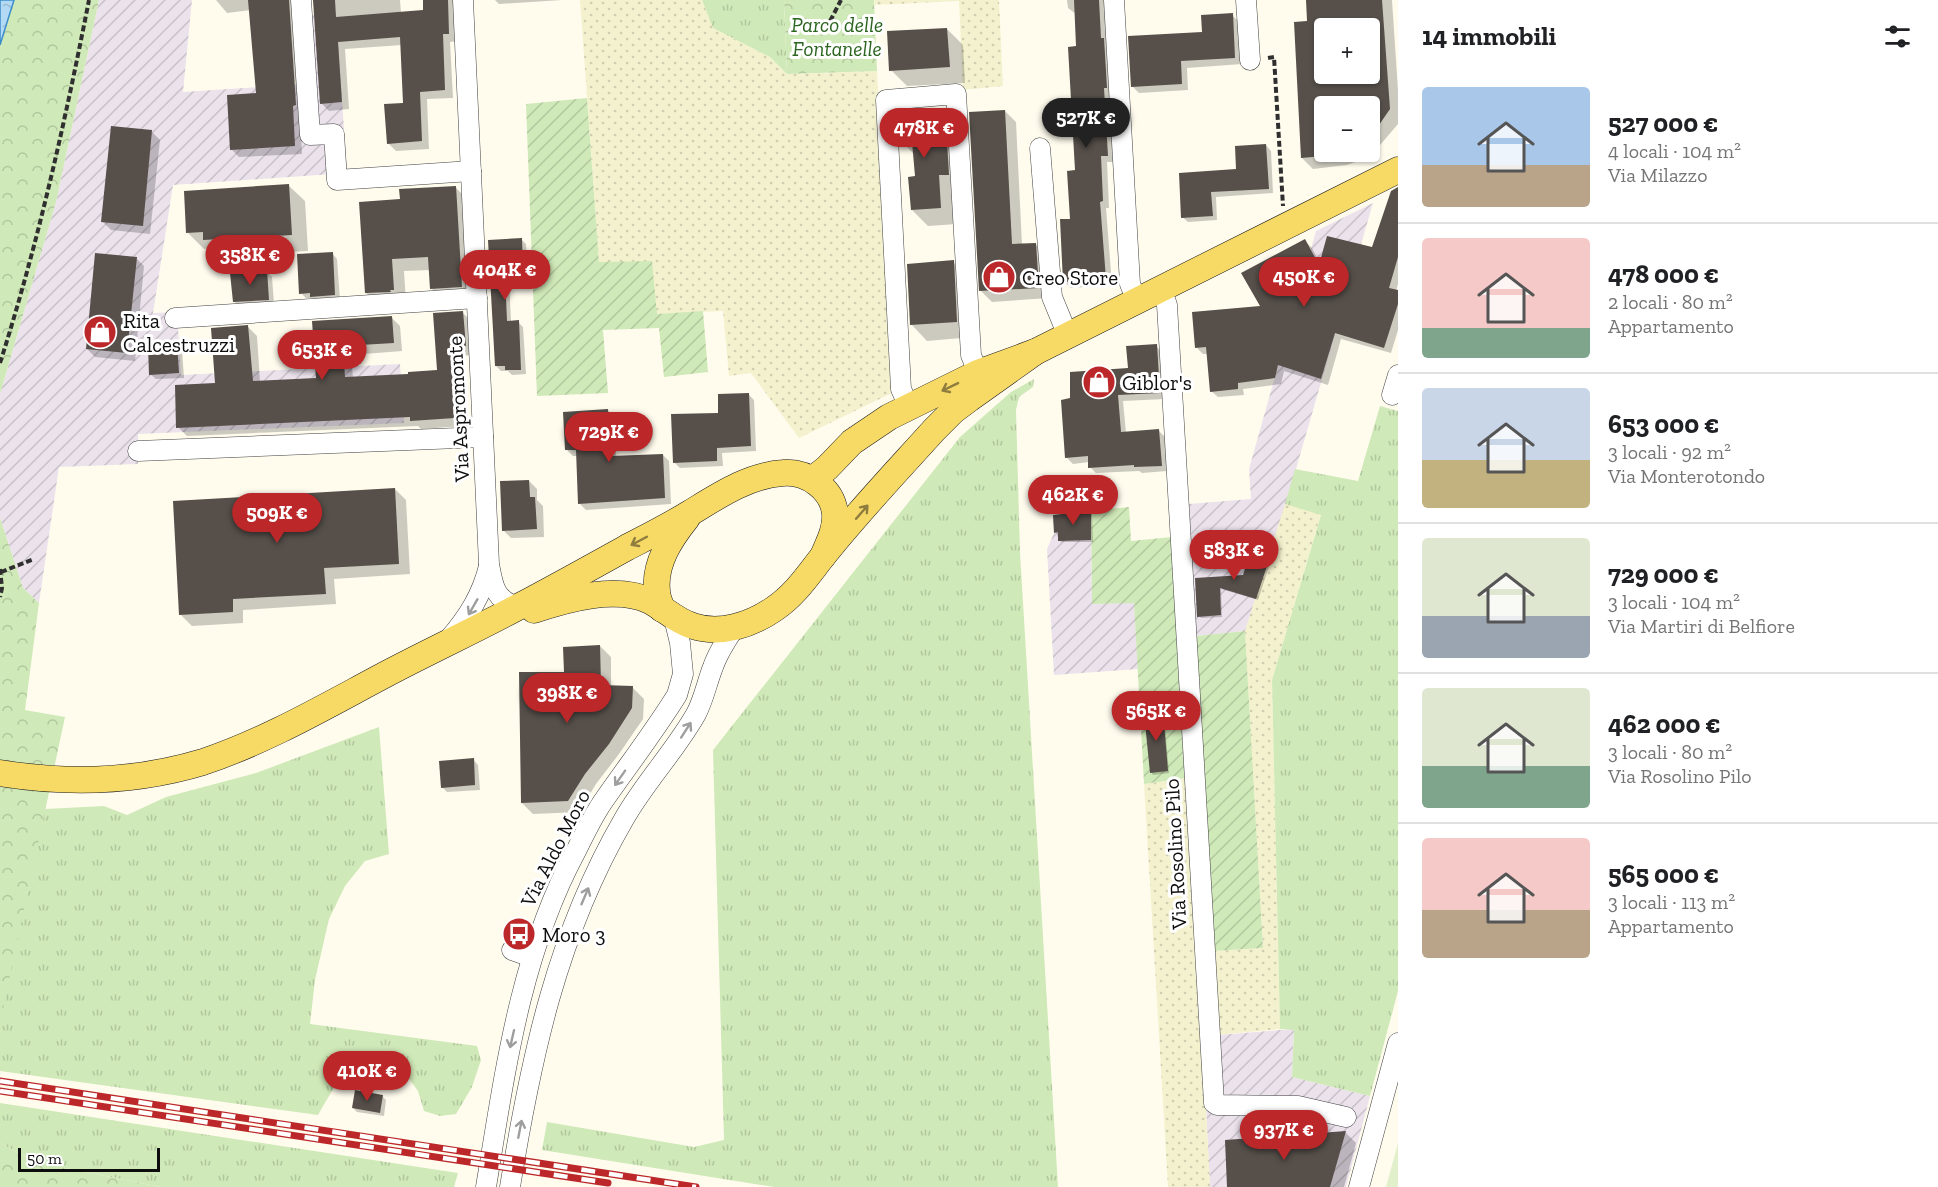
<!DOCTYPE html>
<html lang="it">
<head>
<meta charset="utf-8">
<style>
  :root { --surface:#fff; --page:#f2f2f2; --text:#202124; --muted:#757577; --line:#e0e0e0; --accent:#bc2729 }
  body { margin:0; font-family:"Zilla Slab",serif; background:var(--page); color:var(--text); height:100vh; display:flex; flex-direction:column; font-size:22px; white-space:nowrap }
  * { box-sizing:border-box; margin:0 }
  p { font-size:20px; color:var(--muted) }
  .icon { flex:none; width:33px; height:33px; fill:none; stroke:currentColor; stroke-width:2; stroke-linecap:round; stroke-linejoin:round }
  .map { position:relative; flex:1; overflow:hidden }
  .side { display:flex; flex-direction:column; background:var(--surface); width:540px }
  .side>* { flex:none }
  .tools { position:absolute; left:1314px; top:18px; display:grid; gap:12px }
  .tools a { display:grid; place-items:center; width:66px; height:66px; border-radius:6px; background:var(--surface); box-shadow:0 2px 4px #0004; font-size:30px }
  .scale { position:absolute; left:18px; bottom:15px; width:142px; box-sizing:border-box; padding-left:6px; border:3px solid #0d0d0d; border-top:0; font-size:16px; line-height:21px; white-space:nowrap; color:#0d0d0d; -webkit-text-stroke:4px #fff; paint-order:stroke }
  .price { position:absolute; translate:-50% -51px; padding:0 14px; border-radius:21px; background:var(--accent); color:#fff; font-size:20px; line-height:39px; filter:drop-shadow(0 2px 3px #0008) }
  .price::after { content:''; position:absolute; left:50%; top:36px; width:18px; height:14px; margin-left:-9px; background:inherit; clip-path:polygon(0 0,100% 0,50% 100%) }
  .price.on { background:#222; color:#fff }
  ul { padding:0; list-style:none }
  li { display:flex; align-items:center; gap:18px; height:150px; padding:0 24px }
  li+li { border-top:2px solid var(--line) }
  li span { display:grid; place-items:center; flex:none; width:168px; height:120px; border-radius:6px; color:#555 }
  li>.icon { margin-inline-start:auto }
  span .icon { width:72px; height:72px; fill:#fffc; stroke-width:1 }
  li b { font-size:26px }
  h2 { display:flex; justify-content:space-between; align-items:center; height:72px; padding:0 24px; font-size:26px }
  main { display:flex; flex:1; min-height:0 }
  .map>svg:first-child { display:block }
</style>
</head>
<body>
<main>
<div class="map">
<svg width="1398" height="1187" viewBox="0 0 1398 1187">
  <defs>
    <pattern id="industrial-furrows" width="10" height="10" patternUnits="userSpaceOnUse" patternTransform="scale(1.5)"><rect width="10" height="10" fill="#ebe2ec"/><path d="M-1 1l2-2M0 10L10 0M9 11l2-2" fill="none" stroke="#c8c1c9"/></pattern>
    <pattern id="farmland-dots" width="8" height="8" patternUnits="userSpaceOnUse" patternTransform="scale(1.5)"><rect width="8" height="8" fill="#f4f2ce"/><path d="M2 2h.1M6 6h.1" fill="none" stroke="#d0ceb0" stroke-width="1.8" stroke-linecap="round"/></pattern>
    <pattern id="grass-tufts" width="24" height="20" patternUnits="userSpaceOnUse" patternTransform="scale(1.5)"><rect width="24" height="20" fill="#d0e9b8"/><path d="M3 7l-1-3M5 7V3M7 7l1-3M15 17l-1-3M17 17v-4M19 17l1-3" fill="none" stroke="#b1c79d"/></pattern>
    <pattern id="park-crowns" width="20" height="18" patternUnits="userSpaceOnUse" patternTransform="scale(1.5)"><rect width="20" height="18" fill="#d0e9b8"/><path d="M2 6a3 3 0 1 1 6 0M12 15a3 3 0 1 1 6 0" fill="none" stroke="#b1c79d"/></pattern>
    <pattern id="garden-furrows" width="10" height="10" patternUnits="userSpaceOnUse" patternTransform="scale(1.5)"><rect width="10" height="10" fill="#d0e9b8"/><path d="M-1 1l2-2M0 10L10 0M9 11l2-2" fill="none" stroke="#b1c79d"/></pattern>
    <pattern id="water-ripples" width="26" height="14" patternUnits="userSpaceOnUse" patternTransform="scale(1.5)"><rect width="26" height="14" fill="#b3daf5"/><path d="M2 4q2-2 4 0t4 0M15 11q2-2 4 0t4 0" fill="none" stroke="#99bad1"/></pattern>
  </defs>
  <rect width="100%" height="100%" fill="#fffcee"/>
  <g fill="url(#industrial-furrows)">
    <path d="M99 0H192L183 92 308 84 304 16 336 13 347 173 173 185 153 313 177 312 181 375 400 364 404 423 138 434V464L59 467 39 603 23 588 0 518V394L56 202Z"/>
    <path d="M1373 203 1274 545 1245 631 1196 636 1189 504 1251 499 1249 469 1316 231Z"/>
    <path d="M1091 511 1092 604 1134 602 1138 669 1054 675 1047 549 1054 533 1053 515Z"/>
    <path d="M1198 952 1217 1035 1294 1029 1292 1077 1370 1096 1346 1187H1210Z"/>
  </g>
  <g fill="url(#farmland-dots)">
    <path d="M580 0H702L713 28 770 57 787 74 877 71 894 392 799 438 751 373 729 376 723 311 657 314 599 262Z"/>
    <path d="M874 0H999L1003 86 963 90 959 1 875 5Z"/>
    <path d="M1285 504 1321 514 1272 680 1280 1029 1217 1035 1213 951 1263 948 1245 631Z"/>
    <path d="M1187 778 1198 952 1210 1187H1168L1144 784Z"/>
  </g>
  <g fill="url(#grass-tufts)">
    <path d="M702 0H784L787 74 770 57 713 28Z"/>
    <path d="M1034 379 1033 387 1019 397 1016 410 1020 552 1058 1187H774L542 1150 547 1122 694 1147 724 1140 713 750 960 437 1011 392Z"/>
    <path d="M1380 406 1398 411V991L1370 1096 1292 1077 1294 1030 1280 1029 1272 680 1321 515 1285 504 1295 469 1358 481Z"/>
    <path d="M379 727 389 854 365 861 345 886 329 919 315 980 310 1024 477 1046 481 1060 472 1087 456 1114 440 1116 424 1111 418 1091 404 1072C395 1070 385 1066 376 1065 345 1062 331 1093 318 1115L0 1071V808L45 809 104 806 127 815 166 797 256 773Z"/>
    <path d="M0 1103 458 1173 454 1187H161L35 1162 0 1143Z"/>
  </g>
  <g fill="url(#park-crowns)">
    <path d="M14 0H99L56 202 0 394V45Z"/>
    <path d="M784 0H874L877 71 787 74Z"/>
    <path d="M0 518 23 588 39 603 25 710 65 717 0 1023Z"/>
    <path d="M0 1143 35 1162 161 1187H0Z"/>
  </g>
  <g fill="url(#garden-furrows)">
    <path d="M587 98 599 262 652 261 657 314 703 311 708 372 664 377 659 328 603 330 608 393 537 396 526 104Z"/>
    <path d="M1129 507 1131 541 1172 537 1187 778 1144 784 1134 603 1092 604 1091 511Z"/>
    <path d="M1245 631 1263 948 1213 951 1196 636Z"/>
  </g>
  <path fill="#e1f0ca" d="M1398 1143V1187H1386Z"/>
  <path fill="url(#water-ripples)" stroke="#3b8dcc" stroke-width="1.5" d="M0 0H14L0 45Z"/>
  <g fill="#0003" fill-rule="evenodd">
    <path d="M216 0H300V113L302 154 239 157 231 149 258 95 251 10 227 13Z"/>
    <path d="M315 0H400L401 13 425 12 424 0H454L457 41 450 42 453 98 427 99 429 149 396 151 388 143 404 104 402 45 345 49 349 109 329 111 321 103Z"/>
    <path d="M495 0H562L499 4Z"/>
    <path d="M1067 0H1105L1113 162H1107L1109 208H1106L1112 285 1071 288 1064 282 1077 172 1078 48 1076 14 1068 8Z"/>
    <path d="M1307 0H1392L1398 90V124L1375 151 1361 160 1347 165 1313 169 1302 158 1308 22ZM1324 28H1370V74H1324ZM1324 106H1370V152H1324Z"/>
    <path d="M1232 15 1239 22 1242 64 1187 68 1188 90 1139 93 1132 86Z"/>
    <path d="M947 29 963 45 965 83 907 86 891 70Z"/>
    <path d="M928 110 945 126 946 142 962 159 957 224 928 226 912 210 916 178 915 155 902 142Z"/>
    <path d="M1005 111 1016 122 1022 245 1035 244 1046 255 1049 298 992 302 981 291Z"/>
    <path d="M152 132 160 140 150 234 111 230 103 222Z"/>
    <path d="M1266 145 1271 151 1273 193 1216 197 1217 220 1188 222 1182 217 1180 174 1238 171Z"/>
    <path d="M288 185 305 201 308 251 221 255 214 248 204 249 188 233Z"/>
    <path d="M455 187 468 200 474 299 444 301 431 288 430 270 404 271 406 302 379 306 366 293 401 201Z"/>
    <path d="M1398 205V284L1396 291 1398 292V330L1391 353 1341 339 1328 385 1284 371 1281 384 1243 389 1244 395 1218 397 1211 391 1208 354H1203L1197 348 1262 307 1305 241 1312 248 1320 264 1373 249Z"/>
    <path d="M521 239 526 244 528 278 509 279 511 322H518L523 327 526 374 512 375 508 371H501L496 366 490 241Z"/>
    <path d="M332 253 337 259 340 300 317 302 313 298H306L301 293Z"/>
    <path d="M136 258 144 266 135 361 95 357 87 349Z"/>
    <path d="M953 262 969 278 973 337 927 341 911 324Z"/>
    <path d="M267 272 272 277 274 304 239 307 234 301Z"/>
    <path d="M462 312 471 321 474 355 459 356 463 426 421 429 418 426 187 436 178 427 217 384 248 327 257 336 260 382 317 380 313 322 391 317 400 326 402 351 351 355 353 378 409 375 439 371Z"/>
    <path d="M177 344 182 350 184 378 156 379 150 374Z"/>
    <path d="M1156 346 1162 352 1165 399 1123 401 1126 433 1159 431 1165 437 1167 471 1142 473 1139 471 1096 473 1090 467 1089 462 1073 464 1067 458 1072 399 1129 369Z"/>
    <path d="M748 394 754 400 756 451 722 453 723 466 680 468 674 462 720 414Z"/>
    <path d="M608 411 614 417 616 457 663 455 669 461 671 504 586 510 580 504 578 456H573L567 450Z"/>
    <path d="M529 481 537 489V500L543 506 544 537 511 538 503 530Z"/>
    <path d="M395 489 406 500 410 574 334 579 336 604 243 610V623L192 626 181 615Z"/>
    <path d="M1090 512 1092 515 1093 542H1061L1059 540 1056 532Z"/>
    <path d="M1273 546 1275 548 1258 600 1221 589 1222 617 1201 618 1199 616 1197 580 1245 577Z"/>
    <path d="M600 646 611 657V687L633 688 644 699 643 719 619 754 596 784 579 812 533 814 522 803 565 674Z"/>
    <path d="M1162 713 1164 715 1169 773 1153 775 1151 772Z"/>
    <path d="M473 759 478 765 480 790 447 792 442 787Z"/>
    <path d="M382 1096 386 1100 384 1116 357 1112 353 1108Z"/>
    <path d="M1345 1132 1356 1143 1344 1187H1229Z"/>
  </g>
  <g fill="#564f4a" fill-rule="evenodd">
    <path d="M248 0H289L296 105 293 106 295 146 230 150 227 95 256 93Z"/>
    <path d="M313 0H335L336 17 423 10V0H448L449 34H443L445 90 420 92 422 141 387 144 384 104 403 103 400 37 338 42 342 102 320 104Z"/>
    <path d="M1074 0H1099L1101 38H1104L1107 88H1104L1108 156H1101L1103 201 1100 202 1106 279 1063 282 1060 219H1070L1067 171 1075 170 1068 47 1076 46Z"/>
    <path d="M1306 0H1382L1390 109 1370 138V106H1324V156L1301 158 1294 22 1307 21ZM1324 28H1370V74H1324Z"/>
    <path d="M1233 13 1235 58 1181 61 1182 84 1131 87 1128 36 1202 32 1201 15Z"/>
    <path d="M947 28 950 67 889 71 887 31Z"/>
    <path d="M929 108 931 142 947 141 949 175H939L941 208 911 210 908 177 915 176 912 142 901 143 899 111Z"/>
    <path d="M1005 110 1012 244 1036 243 1039 288 979 291 969 112Z"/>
    <path d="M111 126 152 130 143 226 101 222Z"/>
    <path d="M1266 144 1269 189 1211 192 1213 216 1181 218 1179 173 1236 169 1235 146Z"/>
    <path d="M289 184 292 235 203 240V232L186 233 184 191Z"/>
    <path d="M456 186 462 287 430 289 428 257 392 259 394 290H390L391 292 365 293 359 202 400 199 399 189Z"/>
    <path d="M1398 187V257L1389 288 1398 290V304L1384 348 1335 333 1321 379 1278 365 1275 378 1238 383V389L1210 392 1206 347 1195 348 1192 312 1260 306 1241 273 1305 239 1319 265 1327 236 1372 247 1391 191Z"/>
    <path d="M522 238 523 273 505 274 507 321 519 320 521 370H505V366H495L488 240Z"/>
    <path d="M333 252 335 295 310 297V293L299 294 297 254Z"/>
    <path d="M95 253 137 257 127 353 86 349Z"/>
    <path d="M954 260 957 322 910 325 907 264Z"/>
    <path d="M267 270 269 300 233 302 230 273Z"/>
    <path d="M463 311 466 346 450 347 455 418 410 421V417L176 428 175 385 215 383 211 328 248 325 253 381 316 378 312 321 392 316 394 343 343 346 345 377 408 374V372L437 370 433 313Z"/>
    <path d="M177 343 179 373 149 375 148 344Z"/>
    <path d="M1157 344 1160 393 1118 395 1121 432 1159 429 1162 466 1134 467V465L1088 468V456L1065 458 1061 400 1070 398V372L1128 368 1126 346Z"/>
    <path d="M749 393 751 446 717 448V461L673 463 671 414 718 413V394Z"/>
    <path d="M608 409 611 456 663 454 665 498 578 504 576 450H565L563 412Z"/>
    <path d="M529 480 530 497H535L537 529 502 531 500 481Z"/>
    <path d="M395 488 399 564 324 568 326 594 233 599V612L179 615 173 501Z"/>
    <path d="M1091 511V540L1058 541V532L1054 533 1053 515Z"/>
    <path d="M1255 538 1274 545 1256 599 1220 588 1221 615 1197 617 1195 578 1243 575Z"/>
    <path d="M600 645 601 685 633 686 632 708 609 744 585 774 568 801 521 803 519 672H564L563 647Z"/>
    <path d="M1163 711 1168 771 1150 773 1144 713Z"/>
    <path d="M474 758 475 785 441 788 439 761Z"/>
    <path d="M355 1090 383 1095 380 1113 352 1108Z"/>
    <path d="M1346 1131 1330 1187H1227L1225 1140Z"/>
  </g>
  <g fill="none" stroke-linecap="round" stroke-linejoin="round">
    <defs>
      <g id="minor">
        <path d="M301 0 310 135 334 134 337 180 471 171"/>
        <path d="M463 0 489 564C493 585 494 600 518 607"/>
        <path d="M1114 0 1130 284 1137 301"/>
        <path d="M1246 0 1250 60"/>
        <path d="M1040 148 1052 297 1068 336"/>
        <path d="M1161 289 1167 305 1214 1103 1217 1105 1298 1106 1346 1117"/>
        <path d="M175 318 477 298"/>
        <path d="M1392 395 1398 375"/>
        <path d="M909 407 901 389 886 100 956 94 971 355 978 373"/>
        <path d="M138 451 483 437"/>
        <path d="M449 639C468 617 482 595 489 566"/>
        <path d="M512 950 532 957"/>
        <path d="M486 1187C505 1072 520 955 576 851 584 835 592 818 602 803 627 767 654 732 677 695L683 674 680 643 674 618"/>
        <path d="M510 1187C531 1057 557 934 624 819 645 782 675 751 696 714 704 699 707 682 713 667 718 652 727 639 735 627"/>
        <path d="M1359 1187 1398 1043"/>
      </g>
      <g id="major">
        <path d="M813 479 827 468 852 442 889 417 978 373 1035 352 1398 170"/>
        <path d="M662 609C660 603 657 597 657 591 654 563 671 538 687 518"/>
        <path d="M534 610C567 599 616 585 650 601 665 609 676 621 693 626 720 635 751 625 774 609 795 595 808 575 823 556 858 512 897 471 934 430L953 411 969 399 1035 352"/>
        <path d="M0 773C68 784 137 782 203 762 269 740 331 703 392 671 434 649 477 629 518 607 554 588 590 568 626 548 647 537 669 526 690 513 718 496 749 475 783 473 807 471 833 489 835 514 836 529 829 542 823 556"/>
      </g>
    </defs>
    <use href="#minor" stroke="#404040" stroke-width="21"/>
    <use href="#major" stroke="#1e1e1e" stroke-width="27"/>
    <g stroke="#2f2f2f" stroke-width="4" stroke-dasharray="6 3" stroke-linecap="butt">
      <path d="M826 29 841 0"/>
      <path d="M1268 58 1274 57 1283 206"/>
      <path d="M0 363C38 244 65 122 89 0"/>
      <path d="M0 569 2 588 0 597"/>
      <path d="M1 572 34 559"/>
    </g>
    <use href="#minor" stroke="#fff" stroke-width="20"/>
    <use href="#major" stroke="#f7d966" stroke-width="26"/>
    <defs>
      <g id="rail">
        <path d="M0 1081 696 1187"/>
        <path d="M0 1091 608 1183"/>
      </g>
    </defs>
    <use href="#rail" stroke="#bc2729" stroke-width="7"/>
    <use href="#rail" stroke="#fff" stroke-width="4.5" stroke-dasharray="14" stroke-linecap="butt"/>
  </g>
  <defs><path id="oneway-shaft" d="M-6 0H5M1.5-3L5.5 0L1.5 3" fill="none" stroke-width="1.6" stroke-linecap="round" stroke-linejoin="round" transform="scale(1.5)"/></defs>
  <g stroke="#8e7d3e">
    <use href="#oneway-shaft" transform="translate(950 387) rotate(154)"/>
    <use href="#oneway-shaft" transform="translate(862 512) rotate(-49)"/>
    <use href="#oneway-shaft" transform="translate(639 541) rotate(152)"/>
  </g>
  <g stroke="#9e9e9e">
    <use href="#oneway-shaft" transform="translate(473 607) rotate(120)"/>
    <use href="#oneway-shaft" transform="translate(686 730) rotate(-57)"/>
    <use href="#oneway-shaft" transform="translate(620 778) rotate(125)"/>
    <use href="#oneway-shaft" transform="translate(585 896) rotate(-67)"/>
    <use href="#oneway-shaft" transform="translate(512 1039) rotate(103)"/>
    <use href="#oneway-shaft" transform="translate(520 1129) rotate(-79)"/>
  </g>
  <defs>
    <symbol id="shop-disc" viewBox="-11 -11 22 22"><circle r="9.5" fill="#bc2729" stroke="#fff"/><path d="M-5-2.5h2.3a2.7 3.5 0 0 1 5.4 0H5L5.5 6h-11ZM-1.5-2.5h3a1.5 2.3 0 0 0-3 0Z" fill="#fff"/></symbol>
    <symbol id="bus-disc" viewBox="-11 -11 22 22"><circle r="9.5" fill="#bc2729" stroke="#fff"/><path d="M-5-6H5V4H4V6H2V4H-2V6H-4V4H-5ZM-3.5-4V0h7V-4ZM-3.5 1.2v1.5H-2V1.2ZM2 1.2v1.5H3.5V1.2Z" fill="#fff"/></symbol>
  </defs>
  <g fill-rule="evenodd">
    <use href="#shop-disc" x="980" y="258" width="38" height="38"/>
    <use href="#shop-disc" x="81" y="313" width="38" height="38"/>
    <use href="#shop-disc" x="1080" y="363" width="38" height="38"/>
    <use href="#bus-disc" x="500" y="915" width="38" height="38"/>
  </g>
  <g text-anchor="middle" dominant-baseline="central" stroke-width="6" stroke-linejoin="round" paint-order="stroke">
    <g font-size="21" font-style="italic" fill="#2a641e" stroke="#fff">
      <text x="837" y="24">Parco delle<tspan x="837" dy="24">Fontanelle</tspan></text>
    </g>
    <g font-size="21" fill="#0d0d0d" stroke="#fff" text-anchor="start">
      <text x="1022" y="277">Creo Store</text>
      <text x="123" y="320">Rita<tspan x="123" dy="24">Calcestruzzi</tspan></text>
      <text x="1122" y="382">Giblor's</text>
      <text x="542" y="934">Moro 3</text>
    </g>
    <g font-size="21" fill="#0d0d0d" stroke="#fff">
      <text transform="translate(458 409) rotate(-93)">Via Aspromonte</text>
      <text transform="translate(555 848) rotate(-63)">Via Aldo Moro</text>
      <text transform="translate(1175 854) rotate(-93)">Via Rosolino Pilo</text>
    </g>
  </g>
</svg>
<div class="tools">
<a>+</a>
<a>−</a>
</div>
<div class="scale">50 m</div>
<b class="price on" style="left:1086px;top:149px">527K €</b>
<b class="price" style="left:924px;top:159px">478K €</b>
<b class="price" style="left:250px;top:286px">358K €</b>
<b class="price" style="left:505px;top:301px">404K €</b>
<b class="price" style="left:1304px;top:308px">450K €</b>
<b class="price" style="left:322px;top:381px">653K €</b>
<b class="price" style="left:609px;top:463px">729K €</b>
<b class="price" style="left:1073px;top:526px">462K €</b>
<b class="price" style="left:277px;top:544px">509K €</b>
<b class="price" style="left:1234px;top:581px">583K €</b>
<b class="price" style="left:567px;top:724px">398K €</b>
<b class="price" style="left:1156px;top:742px">565K €</b>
<b class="price" style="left:367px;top:1102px">410K €</b>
<b class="price" style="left:1284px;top:1161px">937K €</b>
</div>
<section class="side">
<h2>14 immobili<svg class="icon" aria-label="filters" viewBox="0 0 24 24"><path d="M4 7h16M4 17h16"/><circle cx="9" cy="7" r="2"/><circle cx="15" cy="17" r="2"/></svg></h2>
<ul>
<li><span style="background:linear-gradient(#a9c7e8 65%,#b9a48a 0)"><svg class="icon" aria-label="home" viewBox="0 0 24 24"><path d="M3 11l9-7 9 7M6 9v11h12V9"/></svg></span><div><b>527 000 €</b><p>4 locali · 104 m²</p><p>Via Milazzo</p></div></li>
<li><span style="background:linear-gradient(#f6c9c9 75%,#7fa58c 0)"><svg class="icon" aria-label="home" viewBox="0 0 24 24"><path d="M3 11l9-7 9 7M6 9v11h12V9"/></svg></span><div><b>478 000 €</b><p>2 locali · 80 m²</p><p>Appartamento</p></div></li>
<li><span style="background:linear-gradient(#c9d6e8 60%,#c2b280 0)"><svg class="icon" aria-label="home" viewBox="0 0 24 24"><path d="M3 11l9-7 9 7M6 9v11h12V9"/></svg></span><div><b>653 000 €</b><p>3 locali · 92 m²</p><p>Via Monterotondo</p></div></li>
<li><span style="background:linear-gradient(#dfe7d0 65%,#9aa5b1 0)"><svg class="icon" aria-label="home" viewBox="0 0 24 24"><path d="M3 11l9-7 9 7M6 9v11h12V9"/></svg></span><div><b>729 000 €</b><p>3 locali · 104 m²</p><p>Via Martiri di Belfiore</p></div></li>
<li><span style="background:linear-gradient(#dfe7d0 65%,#7fa58c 0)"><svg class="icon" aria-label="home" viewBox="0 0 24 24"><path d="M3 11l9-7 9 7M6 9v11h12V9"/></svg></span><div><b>462 000 €</b><p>3 locali · 80 m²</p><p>Via Rosolino Pilo</p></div></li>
<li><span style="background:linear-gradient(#f6c9c9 60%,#b9a48a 0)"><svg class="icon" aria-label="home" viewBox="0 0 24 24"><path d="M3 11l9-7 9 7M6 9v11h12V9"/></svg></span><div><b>565 000 €</b><p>3 locali · 113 m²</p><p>Appartamento</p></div></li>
</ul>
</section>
</main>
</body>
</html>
